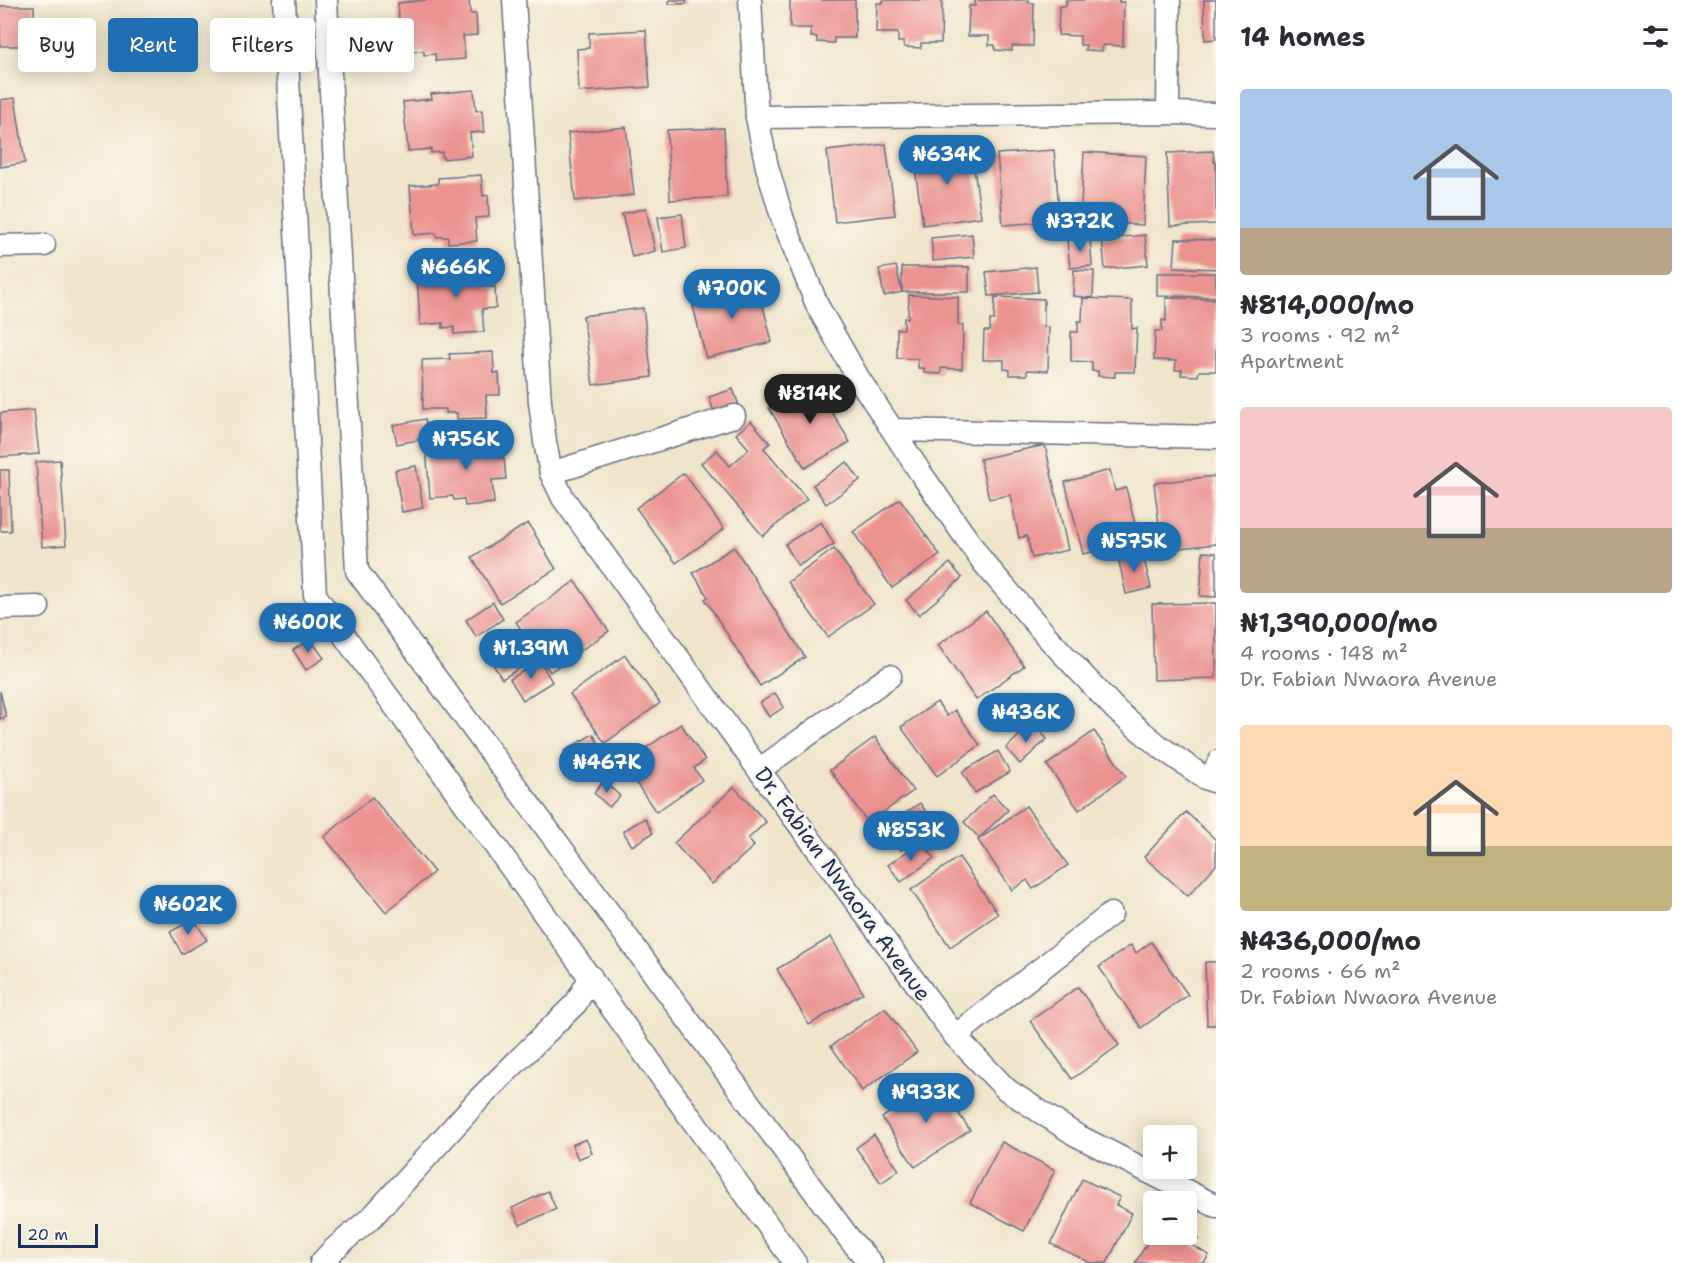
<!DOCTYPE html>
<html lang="en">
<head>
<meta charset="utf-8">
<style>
  :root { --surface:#fff; --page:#f7f7f7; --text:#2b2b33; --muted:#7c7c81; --accent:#1f6fb2 }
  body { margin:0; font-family:"Shantell Sans",sans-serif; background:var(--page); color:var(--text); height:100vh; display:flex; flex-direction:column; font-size:22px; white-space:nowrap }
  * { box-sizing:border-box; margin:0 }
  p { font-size:20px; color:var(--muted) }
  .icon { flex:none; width:33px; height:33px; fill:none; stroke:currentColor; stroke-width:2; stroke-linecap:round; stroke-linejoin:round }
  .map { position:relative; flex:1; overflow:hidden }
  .drawer { display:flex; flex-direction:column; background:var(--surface); width:480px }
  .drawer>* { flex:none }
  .top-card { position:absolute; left:18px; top:18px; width:570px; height:54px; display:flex; gap:12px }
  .fabs { position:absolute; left:1143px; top:1125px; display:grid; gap:12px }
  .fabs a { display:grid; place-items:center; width:54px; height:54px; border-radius:6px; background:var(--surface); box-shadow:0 3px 15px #0003; font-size:30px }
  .scale { position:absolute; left:18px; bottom:15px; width:80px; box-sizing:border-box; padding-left:6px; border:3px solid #1b2f5e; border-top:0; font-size:16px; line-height:21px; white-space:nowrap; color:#1b2f5e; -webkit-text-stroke:4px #fbf7ec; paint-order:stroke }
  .price { position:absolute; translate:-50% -51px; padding:0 14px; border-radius:21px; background:var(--accent); color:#fff; font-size:20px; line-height:39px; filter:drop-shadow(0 2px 3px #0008) }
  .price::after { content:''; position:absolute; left:50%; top:36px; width:18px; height:14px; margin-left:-9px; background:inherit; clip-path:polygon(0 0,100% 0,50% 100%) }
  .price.selected { background:#222; color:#fff }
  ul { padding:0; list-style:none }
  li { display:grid; align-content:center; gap:12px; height:318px; padding:0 24px }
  li span { display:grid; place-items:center; height:186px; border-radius:6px; color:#555 }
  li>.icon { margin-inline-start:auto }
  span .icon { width:108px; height:108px; fill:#fffc; stroke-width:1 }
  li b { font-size:26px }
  h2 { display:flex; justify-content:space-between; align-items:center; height:72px; padding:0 24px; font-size:26px }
  .chip { padding:0 21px; border-radius:6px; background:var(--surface); box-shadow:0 3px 15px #0003; font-size:21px; line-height:54px }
  .chip.selected { background:var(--accent); color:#fff }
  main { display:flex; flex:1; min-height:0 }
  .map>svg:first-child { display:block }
</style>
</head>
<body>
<main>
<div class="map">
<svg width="1216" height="1263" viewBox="0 0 1216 1263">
  <rect width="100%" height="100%" fill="#fbf7ec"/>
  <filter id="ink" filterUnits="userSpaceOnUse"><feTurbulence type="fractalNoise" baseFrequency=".0167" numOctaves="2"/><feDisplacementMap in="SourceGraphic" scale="12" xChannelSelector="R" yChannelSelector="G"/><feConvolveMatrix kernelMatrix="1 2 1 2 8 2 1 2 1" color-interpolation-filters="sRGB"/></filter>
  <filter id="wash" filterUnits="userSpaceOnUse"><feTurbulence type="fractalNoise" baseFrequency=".008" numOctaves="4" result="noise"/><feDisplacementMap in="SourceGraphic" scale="24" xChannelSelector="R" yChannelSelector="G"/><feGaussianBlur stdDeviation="1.35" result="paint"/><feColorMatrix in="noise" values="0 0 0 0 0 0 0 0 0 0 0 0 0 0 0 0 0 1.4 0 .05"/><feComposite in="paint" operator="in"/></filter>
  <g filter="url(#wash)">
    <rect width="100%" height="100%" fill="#f0e5ca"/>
    <g id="blocks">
      <g fill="#eb938f">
        <path d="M426 0H469L470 14H476L477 35 463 36 465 59 436 61 435 54 424 55V51L401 52 398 3Z"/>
        <path d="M669 0H687L686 4H669Z"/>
        <path d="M790 0H855V38H834V43L817 42V37H811V28H790Z"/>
        <path d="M883 0H942L941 43H921V48L904 47 903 42H898V33H876L877 3H883Z"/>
        <path d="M975 0H1029V3H1034L1033 46H1012V51L995 50V45H989V36H968L969 6H975Z"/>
        <path d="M1066 0H1119V2H1124L1123 46 1103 45 1102 51 1085 50 1086 45H1080V36L1058 35 1059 6H1066Z"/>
        <path d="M1204 0H1216V39L1205 40Z"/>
        <path d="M0 6H34L35 46H0Z"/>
        <path d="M646 30 650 87 579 92 577 49 589 48V33Z"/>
        <path d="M474 90 476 111 482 110 484 132 470 133 472 156 443 159 442 152 431 153V149L408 151 403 102 432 99 431 94Z"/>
        <path d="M15 98 25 163 0 167V100Z"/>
        <path d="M626 127 634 195 575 201 568 133Z"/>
        <path d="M724 128 727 197 670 200 667 130Z"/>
        <path d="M886 144 895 215 835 222 827 151Z"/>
        <path d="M971 148 981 217 923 225 913 155Z"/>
        <path d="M1054 150 1060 221 1003 225 997 154Z"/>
        <path d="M1213 151 1214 162H1216V224L1170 226 1167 153Z"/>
        <path d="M1084 152 1146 156 1143 225 1080 221Z"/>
        <path d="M481 175 483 196 488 195 489 217 475 218 477 241 448 243V237H437L436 233 414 235 410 186 438 184V178Z"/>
        <path d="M646 208 655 251 632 257 622 214Z"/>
        <path d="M682 214 686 248 663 252 658 217Z"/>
        <path d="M972 234 974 257 933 261 931 238Z"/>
        <path d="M1145 235 1148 265 1105 269 1102 239Z"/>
        <path d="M1090 238 1092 266 1070 268 1067 240Z"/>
        <path d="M1176 239 1216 240V269L1174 267Z"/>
        <path d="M488 266 489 287H495L496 308 482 309 484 332 454 334V327L443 328V323L420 325 417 276 445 274V269Z"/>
        <path d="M896 266 902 292 884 296 879 269Z"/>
        <rect x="902" y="267" width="67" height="25"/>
        <path d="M1036 267 1038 292 989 296 986 272Z"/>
        <path d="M1074 270 1094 271 1093 298 1073 296Z"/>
        <path d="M1157 273H1216V297L1157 296Z"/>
        <path d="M757 282 772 342 706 358 691 298Z"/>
        <path d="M909 295 958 297V325H963L962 369 941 368V374L924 373V368H918V359L897 358V329H904V318H908Z"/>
        <path d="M995 297 1044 299V327H1049L1048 371 1027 370V375H1010V370L1004 369V360H983L984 331H990V320H994Z"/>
        <path d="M1083 298 1132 300V329L1137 328 1135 372H1115V377L1098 376V371H1092V362L1071 361V332H1078V321H1082Z"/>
        <path d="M1166 298 1216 299V371H1199L1198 376 1181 375 1182 370H1175L1176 361 1154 360 1155 331H1162V320L1166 321Z"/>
        <path d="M643 308 652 377 593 385 583 316Z"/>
        <path d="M493 352 494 373H499L500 395H486L487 418 457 419V413H446V409H423L422 360 450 359 449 354Z"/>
        <path d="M814 382 850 442 805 468 769 408Z"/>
        <path d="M733 389 741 411 716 419 709 397Z"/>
        <path d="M34 410 39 454 0 457V413Z"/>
        <path d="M425 419 429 438 397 444 393 425Z"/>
        <path d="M751 421 770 443 764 448 807 499 763 536 701 463 717 450 730 466 749 449 736 434Z"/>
        <path d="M498 438 499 458H504L506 479 492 480 494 503 465 506 464 499 454 500 453 496 430 498 426 448 454 446V441Z"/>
        <path d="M1045 445 1068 550 1032 558 1027 536 1019 538 1010 495 989 499 980 459Z"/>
        <path d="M60 460 66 545 42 547 36 462Z"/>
        <path d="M847 462 860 480 826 504 813 485Z"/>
        <path d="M416 466 423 508 402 512 395 470Z"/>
        <path d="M0 470H9L11 531H0Z"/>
        <path d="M1110 470 1115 491 1126 488 1139 540 1083 554 1065 482Z"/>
        <path d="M684 473 724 529 676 563 636 508Z"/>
        <path d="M1215 476 1216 544 1162 550 1154 483Z"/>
        <path d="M900 499 940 555 892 588 853 532Z"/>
        <path d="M821 522 834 544 798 566 785 544Z"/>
        <path d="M528 523 556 569 500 603 472 557Z"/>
        <path d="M734 547 805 657 760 686 705 599 708 597 693 573Z"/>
        <path d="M834 549 874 604 828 637 788 582Z"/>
        <path d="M1142 551 1151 588 1126 594 1118 557Z"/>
        <path d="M1203 552 1216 553V597L1200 596Z"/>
        <path d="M950 563 962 578 919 615 906 600Z"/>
        <path d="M575 581 609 631 550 672 516 622Z"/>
        <path d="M493 602 503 619 476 637 466 620Z"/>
        <path d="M1216 603V678L1154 680 1152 604Z"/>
        <path d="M986 611 1024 666 976 700 938 645Z"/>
        <path d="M506 634 525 665 502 679 483 648Z"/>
        <path d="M310 639 324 658 306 670 293 650Z"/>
        <path d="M625 655 660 703 605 743 570 694Z"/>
        <path d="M540 661 552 682 523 700 510 679Z"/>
        <path d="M0 691 6 717 0 719Z"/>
        <path d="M775 693 784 707 769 717 760 703Z"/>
        <path d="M937 702 947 716 955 710 980 745 937 776 901 727Z"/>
        <path d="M1033 723 1047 739 1020 764 1006 748Z"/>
        <path d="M681 724 705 760 694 768 702 780 656 812 623 764Z"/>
        <path d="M1094 731 1126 776 1079 810 1047 765Z"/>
        <path d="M593 734 606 756 577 773 564 751Z"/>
        <path d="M875 737 913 791 868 823 830 770Z"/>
        <path d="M998 751 1010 772 975 793 962 772Z"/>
        <path d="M604 781 620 796 609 807 594 793Z"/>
        <path d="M734 787 766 822 748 839 754 846 712 884 674 843Z"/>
        <path d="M993 794 1008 810 979 838 964 822Z"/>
        <path d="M372 797 434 872 386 912 324 837Z"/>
        <path d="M920 803 936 826 901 850 885 827Z"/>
        <path d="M1026 806 1068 865 1033 889 1027 880 1012 890 978 840Z"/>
        <path d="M1186 812 1216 840V865L1188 896 1144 857Z"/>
        <path d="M645 818 653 833 632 846 623 831Z"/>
        <path d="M922 841 934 858 901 882 888 865Z"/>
        <path d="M959 857 998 914 950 947 911 890Z"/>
        <path d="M194 919 207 940 182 954 170 932Z"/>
        <path d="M831 937 863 993 809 1025 777 969Z"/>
        <path d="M1151 942 1188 995 1141 1028 1099 967 1131 945 1136 953Z"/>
        <path d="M1205 962H1216V1025H1207Z"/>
        <path d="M1078 987 1119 1045 1072 1079 1030 1021Z"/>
        <path d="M885 1008 917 1052 862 1091 831 1046Z"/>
        <path d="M936 1080 970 1130 915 1167 882 1118Z"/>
        <path d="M874 1135 899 1170 881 1183 856 1148Z"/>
        <path d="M586 1139 592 1153 578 1159 572 1145Z"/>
        <path d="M1002 1142 1055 1170 1024 1231 970 1203Z"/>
        <path d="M1082 1179 1120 1197 1116 1205 1132 1213 1107 1263H1091L1051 1244Z"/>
        <path d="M548 1191 556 1209 520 1225 512 1208Z"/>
        <path d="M1186 1232 1198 1239 1193 1246 1209 1255 1204 1263H1135L1153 1234H1186Z"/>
      </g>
    </g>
  </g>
  <g filter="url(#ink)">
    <use href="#blocks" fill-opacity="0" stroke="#666f84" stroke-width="1.5"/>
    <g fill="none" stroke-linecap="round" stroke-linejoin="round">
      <defs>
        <path id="service" d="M1205 778 1216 757"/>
        <g id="minor">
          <path d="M284 0 315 595 795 1263"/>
          <path d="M326 0 357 571 851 1241 871 1263"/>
          <path d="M514 0 540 402 545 442 551 473 563 498 759 770 955 1036 1007 1090 1076 1135 1216 1206"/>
          <path d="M750 0 757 117 767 167 783 220 818 307 857 376 922 475 983 562 1049 639 1117 711 1159 746 1205 778 1216 782"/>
          <path d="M1168 113 1169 0"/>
          <path d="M757 117 1168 113 1216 114"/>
          <path d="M0 246 44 245"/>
          <path d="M893 430 1216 437"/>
          <path d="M551 473 734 416"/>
          <path d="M0 608 38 607"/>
          <path d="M759 770 890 676"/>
          <path d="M955 1036 1111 914"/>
          <path d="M321 1263 333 1250 373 1216 480 1098 576 1003 591 977"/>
        </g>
      </defs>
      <use href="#service" stroke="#666f84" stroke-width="14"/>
      <use href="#minor" stroke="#666f84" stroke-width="25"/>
      <use href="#service" stroke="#fff" stroke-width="12"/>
      <use href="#minor" stroke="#fff" stroke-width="22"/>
    </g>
  </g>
  <g text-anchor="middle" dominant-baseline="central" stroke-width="4.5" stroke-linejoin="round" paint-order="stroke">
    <g font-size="22" fill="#1b2f5e" stroke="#fbf7ec">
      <text transform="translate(843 884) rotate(54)">Dr. Fabian Nwaora Avenue</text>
    </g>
  </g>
</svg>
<div class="fabs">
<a>+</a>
<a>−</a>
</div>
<div class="scale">20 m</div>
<b class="price" style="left:947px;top:186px">₦634K</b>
<b class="price" style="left:1080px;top:253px">₦372K</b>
<b class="price" style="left:456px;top:299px">₦666K</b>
<b class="price" style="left:732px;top:320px">₦700K</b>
<b class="price selected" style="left:810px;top:425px">₦814K</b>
<b class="price" style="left:466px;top:471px">₦756K</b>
<b class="price" style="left:1134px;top:573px">₦575K</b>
<b class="price" style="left:308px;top:654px">₦600K</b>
<b class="price" style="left:531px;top:680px">₦1.39M</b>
<b class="price" style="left:1026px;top:744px">₦436K</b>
<b class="price" style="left:607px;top:794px">₦467K</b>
<b class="price" style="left:911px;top:862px">₦853K</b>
<b class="price" style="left:188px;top:936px">₦602K</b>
<b class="price" style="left:926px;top:1124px">₦933K</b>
<div class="top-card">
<a class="chip">Buy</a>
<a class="chip selected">Rent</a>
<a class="chip">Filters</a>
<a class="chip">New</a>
</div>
</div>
<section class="drawer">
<h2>14 homes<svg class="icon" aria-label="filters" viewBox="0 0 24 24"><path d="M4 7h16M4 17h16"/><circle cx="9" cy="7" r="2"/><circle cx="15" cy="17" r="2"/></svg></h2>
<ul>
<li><span style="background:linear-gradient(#a9c7e8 75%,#b9a48a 0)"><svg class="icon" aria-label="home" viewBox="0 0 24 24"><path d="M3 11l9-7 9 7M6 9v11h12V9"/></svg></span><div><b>₦814,000/mo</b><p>3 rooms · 92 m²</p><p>Apartment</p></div></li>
<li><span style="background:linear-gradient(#f6c9c9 65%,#b9a48a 0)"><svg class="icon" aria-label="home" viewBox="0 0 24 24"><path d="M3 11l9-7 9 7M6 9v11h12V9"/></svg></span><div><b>₦1,390,000/mo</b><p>4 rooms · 148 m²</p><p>Dr. Fabian Nwaora Avenue</p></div></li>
<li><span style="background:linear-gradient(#ffd9b3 65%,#c2b280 0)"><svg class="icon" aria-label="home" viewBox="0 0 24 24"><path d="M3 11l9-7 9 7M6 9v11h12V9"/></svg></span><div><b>₦436,000/mo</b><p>2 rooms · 66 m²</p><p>Dr. Fabian Nwaora Avenue</p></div></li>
</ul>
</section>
</main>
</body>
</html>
